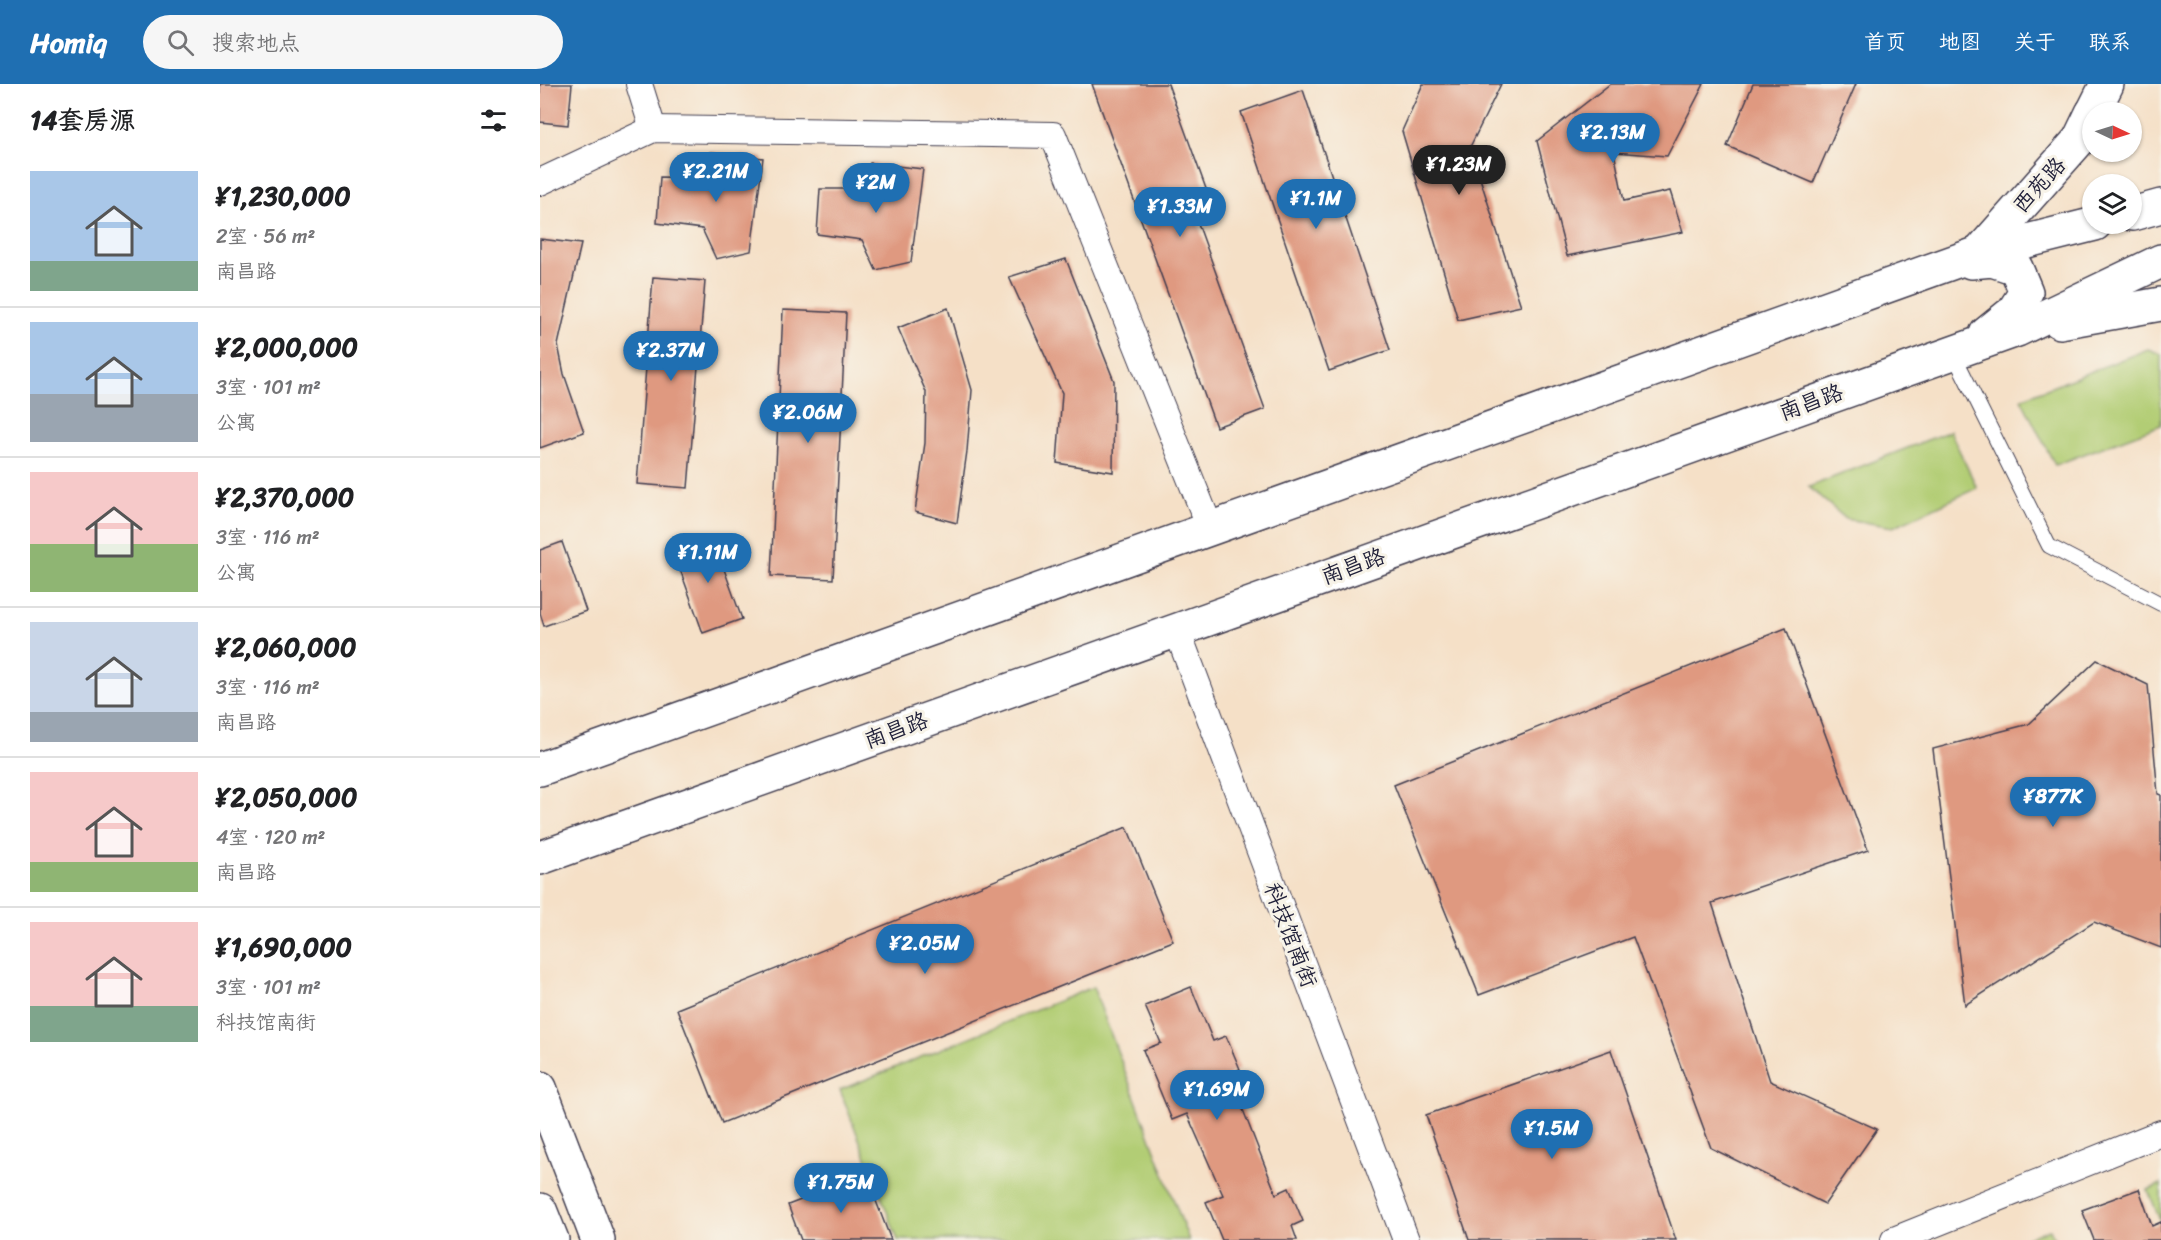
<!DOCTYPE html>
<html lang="zh">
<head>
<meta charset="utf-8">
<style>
  :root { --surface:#fff; --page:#f6f6f6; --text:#202124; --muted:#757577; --line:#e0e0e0; --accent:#1f6fb2 }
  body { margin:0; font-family:Sriracha,"LXGW WenKai TC",sans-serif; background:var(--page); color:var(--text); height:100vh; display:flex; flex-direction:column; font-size:22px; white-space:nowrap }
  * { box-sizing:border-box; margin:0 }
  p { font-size:20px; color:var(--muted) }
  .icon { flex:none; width:33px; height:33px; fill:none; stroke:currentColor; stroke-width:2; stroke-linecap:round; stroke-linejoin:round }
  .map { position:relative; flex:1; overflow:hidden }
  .panel { display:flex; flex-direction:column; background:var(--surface); width:540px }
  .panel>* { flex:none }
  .needle { width:39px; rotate:94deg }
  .fabs { position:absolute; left:1542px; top:18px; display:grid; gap:12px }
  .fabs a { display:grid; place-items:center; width:60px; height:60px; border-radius:50%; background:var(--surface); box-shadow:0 2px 4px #0004; font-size:30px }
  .price { position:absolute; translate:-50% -51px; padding:0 14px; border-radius:21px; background:var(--accent); color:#fff; font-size:20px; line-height:39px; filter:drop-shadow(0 2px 3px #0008) }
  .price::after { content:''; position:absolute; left:50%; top:36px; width:18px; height:14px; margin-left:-9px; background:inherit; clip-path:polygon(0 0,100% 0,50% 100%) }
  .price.on { background:#222; color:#fff }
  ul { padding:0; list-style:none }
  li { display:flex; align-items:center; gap:18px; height:150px; padding:0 30px }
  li+li { border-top:2px solid var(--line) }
  li span { display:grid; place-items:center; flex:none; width:168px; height:120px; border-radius:0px; color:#555 }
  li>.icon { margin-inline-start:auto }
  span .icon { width:72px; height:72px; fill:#fffc; stroke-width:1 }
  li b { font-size:26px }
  h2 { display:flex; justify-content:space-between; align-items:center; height:72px; padding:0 30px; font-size:26px }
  header { display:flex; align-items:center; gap:36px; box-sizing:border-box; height:84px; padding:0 30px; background:var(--accent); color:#fff }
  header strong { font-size:28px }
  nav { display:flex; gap:33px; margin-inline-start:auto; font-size:21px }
  .search { width:420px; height:54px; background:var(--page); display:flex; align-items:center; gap:15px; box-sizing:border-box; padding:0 21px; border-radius:33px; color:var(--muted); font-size:22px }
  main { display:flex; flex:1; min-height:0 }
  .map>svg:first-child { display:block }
</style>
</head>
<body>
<header>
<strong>Homiq</strong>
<div class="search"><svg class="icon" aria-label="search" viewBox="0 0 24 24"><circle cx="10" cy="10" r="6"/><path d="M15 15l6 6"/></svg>搜索地点</div>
<nav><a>首页</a><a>地图</a><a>关于</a><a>联系</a></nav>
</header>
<main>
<section class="panel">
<h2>14套房源<svg class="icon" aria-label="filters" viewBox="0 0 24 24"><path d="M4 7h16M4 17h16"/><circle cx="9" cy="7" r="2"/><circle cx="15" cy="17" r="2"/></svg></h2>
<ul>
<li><span style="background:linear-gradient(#a9c7e8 75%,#7fa58c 0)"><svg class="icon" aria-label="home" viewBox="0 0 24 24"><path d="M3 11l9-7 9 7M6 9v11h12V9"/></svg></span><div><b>¥1,230,000</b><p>2室 · 56 m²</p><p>南昌路</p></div></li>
<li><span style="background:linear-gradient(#a9c7e8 60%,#9aa5b1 0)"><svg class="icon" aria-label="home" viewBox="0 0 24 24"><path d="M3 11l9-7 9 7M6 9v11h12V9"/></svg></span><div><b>¥2,000,000</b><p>3室 · 101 m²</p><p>公寓</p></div></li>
<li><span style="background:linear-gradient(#f6c9c9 60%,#8fb573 0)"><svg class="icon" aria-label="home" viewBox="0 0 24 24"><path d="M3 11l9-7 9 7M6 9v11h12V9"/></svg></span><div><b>¥2,370,000</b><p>3室 · 116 m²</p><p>公寓</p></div></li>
<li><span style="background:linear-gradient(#c9d6e8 75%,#9aa5b1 0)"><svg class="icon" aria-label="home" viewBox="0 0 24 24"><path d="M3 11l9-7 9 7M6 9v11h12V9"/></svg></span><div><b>¥2,060,000</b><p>3室 · 116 m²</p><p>南昌路</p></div></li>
<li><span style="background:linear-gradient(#f6c9c9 75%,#8fb573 0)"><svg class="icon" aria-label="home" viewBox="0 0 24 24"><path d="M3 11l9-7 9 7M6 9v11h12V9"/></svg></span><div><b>¥2,050,000</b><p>4室 · 120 m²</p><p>南昌路</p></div></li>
<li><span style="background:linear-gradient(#f6c9c9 70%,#7fa58c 0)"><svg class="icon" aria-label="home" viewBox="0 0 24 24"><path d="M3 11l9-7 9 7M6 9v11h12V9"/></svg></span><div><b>¥1,690,000</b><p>3室 · 101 m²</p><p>科技馆南街</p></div></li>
</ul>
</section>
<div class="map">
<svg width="1621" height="1156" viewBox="0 0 1621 1156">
  <rect width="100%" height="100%" fill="#f7f3e8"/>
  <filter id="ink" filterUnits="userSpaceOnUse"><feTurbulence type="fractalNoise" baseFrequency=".0167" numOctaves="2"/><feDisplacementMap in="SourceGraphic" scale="12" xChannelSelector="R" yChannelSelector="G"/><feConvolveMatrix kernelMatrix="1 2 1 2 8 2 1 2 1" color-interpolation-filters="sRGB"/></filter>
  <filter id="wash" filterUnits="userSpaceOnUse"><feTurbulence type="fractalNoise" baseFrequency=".008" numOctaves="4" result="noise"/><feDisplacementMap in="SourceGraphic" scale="24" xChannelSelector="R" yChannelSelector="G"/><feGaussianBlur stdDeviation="1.35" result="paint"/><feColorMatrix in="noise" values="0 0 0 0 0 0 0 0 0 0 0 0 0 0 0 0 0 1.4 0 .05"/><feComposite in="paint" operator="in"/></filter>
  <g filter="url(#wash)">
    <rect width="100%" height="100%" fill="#f5e0c7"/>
    <g fill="#b2cd74" stroke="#6a7858" stroke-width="1.5">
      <path d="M1608 265 1621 270V341L1515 381 1481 315Z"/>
      <path d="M1410 347 1437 404 1353 443 1306 435 1269 403Z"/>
      <path d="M553 903 649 1156H358L300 1006Z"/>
      <path d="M1621 1100V1139L1608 1106Z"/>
      <path d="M1510 1145 1515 1156H1481Z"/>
    </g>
    <g id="blocks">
      <g fill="#df9980">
        <path d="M0 0H32L28 41 0 38Z"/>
        <path d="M552 0H628L673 124 655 131 725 325 676 343Z"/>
        <path d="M883 0H961L930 63 981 222 918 236 862 47Z"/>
        <path d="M1070 0H1164L1127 72 1074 68 1084 117 1130 107 1143 148 1027 172 997 57Z"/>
        <path d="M1213 0H1316L1273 99 1187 62Z"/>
        <path d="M763 6 850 266 789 287 701 28Z"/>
        <path d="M170 68 223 74 211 167 176 175 162 145 117 139 120 93 166 94Z"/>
        <path d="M330 79 383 85 371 178 336 186 322 156 277 150 280 105H326Z"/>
        <path d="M0 155 41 160 18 261 24 290 44 348 0 364Z"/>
        <path d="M526 175 574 297 573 388 517 379 522 309 469 193Z"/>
        <path d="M113 193 165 197 148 404 97 400Z"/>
        <path d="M408 224 432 306 427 367 417 439 375 428 385 359 386 308 358 244Z"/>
        <path d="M243 226 306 229 293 495 231 492Z"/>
        <path d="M172 452 202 535 163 549 133 466Z"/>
        <path d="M22 458 46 527 4 542 0 529V466Z"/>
        <path d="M1246 544 1328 766 1172 819 1230 997 1337 1045 1285 1120 1171 1064 1093 853 939 911 854 701Z"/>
        <path d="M1557 576 1608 601 1618 710 1621 711V864L1554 838 1425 921 1393 665 1489 640Z"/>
        <path d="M587 743 633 857 182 1039 137 925Z"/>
        <path d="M651 903 673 957 686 952 700 985 689 990 736 1110 749 1104 763 1137 752 1142 757 1156H682L666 1118 683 1111 647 1030 632 1036 603 966 621 959 605 922Z"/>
        <path d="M1071 966 1136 1156H929L886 1031Z"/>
        <path d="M326 1091 351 1156H261L248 1121Z"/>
        <path d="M1599 1105 1612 1142 1621 1138V1156H1554L1542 1126Z"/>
      </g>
    </g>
  </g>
  <g filter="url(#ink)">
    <use href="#blocks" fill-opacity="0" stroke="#423e50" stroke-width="1.5"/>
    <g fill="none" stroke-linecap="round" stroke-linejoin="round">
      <defs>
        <path id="lane" d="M1413 269 1509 462 1621 520"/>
        <g id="street">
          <path d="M99 0 113 45"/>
          <path d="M0 98 113 45 513 51 670 444"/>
          <path d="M637 546 866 1156"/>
          <path d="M1354 1156 1621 1049"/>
        </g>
        <g id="secondary">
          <path d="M0 1004 58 1156"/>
          <path d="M0 1126 12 1156"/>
        </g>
        <g id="primary">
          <path d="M1553 28 1567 0"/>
          <path d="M1592 130 1621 122"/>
          <path d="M1439 169 1539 56 1552 29"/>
          <path d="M1431 178 1452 176 1476 184 1486 208 1473 228 1446 250"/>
          <path d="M1520 238 1621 220"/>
          <path d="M0 685 1439 169 1555 140"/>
          <path d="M0 774 1477 246 1621 177"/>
        </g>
      </defs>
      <use href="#lane" stroke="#423e50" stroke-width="16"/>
      <use href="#street" stroke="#423e50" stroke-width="28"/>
      <use href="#secondary" stroke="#423e50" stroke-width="36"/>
      <use href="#primary" stroke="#423e50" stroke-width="36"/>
      <use href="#lane" stroke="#fff" stroke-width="14"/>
      <use href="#street" stroke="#fff" stroke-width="26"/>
      <use href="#secondary" stroke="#fff" stroke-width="33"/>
      <use href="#primary" stroke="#fff" stroke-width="33"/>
    </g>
  </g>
  <g text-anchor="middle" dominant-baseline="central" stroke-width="6" stroke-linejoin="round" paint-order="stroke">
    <g font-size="22" fill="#22223b" stroke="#f7f3e8">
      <text transform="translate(1499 101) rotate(-48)">西苑路</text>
      <text transform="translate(1271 318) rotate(-20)">南昌路</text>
      <text transform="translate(813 482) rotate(-20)">南昌路</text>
      <text transform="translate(356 646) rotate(-20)">南昌路</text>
      <text transform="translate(751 851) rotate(69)">科技馆南街</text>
    </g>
  </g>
</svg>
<div class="fabs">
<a><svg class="needle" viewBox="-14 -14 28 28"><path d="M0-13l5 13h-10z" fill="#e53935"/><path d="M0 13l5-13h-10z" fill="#757577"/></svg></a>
<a><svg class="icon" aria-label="layers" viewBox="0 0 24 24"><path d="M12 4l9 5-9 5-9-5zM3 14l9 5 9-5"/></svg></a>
</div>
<b class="price" style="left:1073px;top:80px">¥2.13M</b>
<b class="price on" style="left:919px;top:112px">¥1.23M</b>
<b class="price" style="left:176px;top:119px">¥2.21M</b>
<b class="price" style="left:336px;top:130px">¥2M</b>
<b class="price" style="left:776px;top:146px">¥1.1M</b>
<b class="price" style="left:640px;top:154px">¥1.33M</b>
<b class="price" style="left:131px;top:298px">¥2.37M</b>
<b class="price" style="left:268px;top:360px">¥2.06M</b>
<b class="price" style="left:168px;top:500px">¥1.11M</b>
<b class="price" style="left:1513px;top:744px">¥877K</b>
<b class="price" style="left:385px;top:891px">¥2.05M</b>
<b class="price" style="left:677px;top:1037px">¥1.69M</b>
<b class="price" style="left:1012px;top:1076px">¥1.5M</b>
<b class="price" style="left:301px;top:1130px">¥1.75M</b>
</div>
</main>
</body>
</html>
